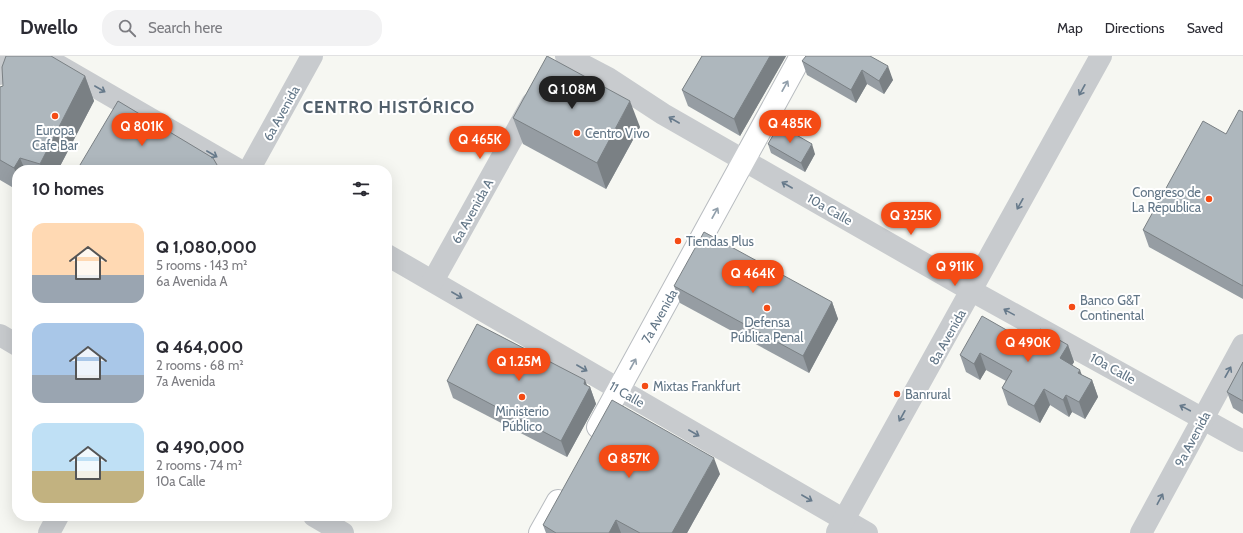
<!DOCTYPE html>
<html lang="en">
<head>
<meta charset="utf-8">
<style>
  :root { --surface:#fff; --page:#f2f2f3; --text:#2b2b33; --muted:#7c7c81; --line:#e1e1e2; --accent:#f44b15 }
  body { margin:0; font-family:Cabin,sans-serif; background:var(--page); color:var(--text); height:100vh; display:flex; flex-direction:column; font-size:15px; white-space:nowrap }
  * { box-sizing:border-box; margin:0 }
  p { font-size:13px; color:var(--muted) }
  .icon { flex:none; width:22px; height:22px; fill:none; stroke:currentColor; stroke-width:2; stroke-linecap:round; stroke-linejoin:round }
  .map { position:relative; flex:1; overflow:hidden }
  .details { position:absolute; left:12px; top:109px; width:380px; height:356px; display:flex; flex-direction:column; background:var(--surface); border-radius:16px; box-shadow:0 4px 16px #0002 }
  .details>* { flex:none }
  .price { position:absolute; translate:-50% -34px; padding:0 9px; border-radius:14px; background:var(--accent); color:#fff; font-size:13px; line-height:26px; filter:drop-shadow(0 1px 2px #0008) }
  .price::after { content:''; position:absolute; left:50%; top:24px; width:12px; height:9px; margin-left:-6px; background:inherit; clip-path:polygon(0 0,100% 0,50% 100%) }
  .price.selected { background:#222; color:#fff }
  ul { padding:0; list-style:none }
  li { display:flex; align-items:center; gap:12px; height:100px; padding:0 20px }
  li span { display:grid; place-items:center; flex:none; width:112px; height:80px; border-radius:12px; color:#555 }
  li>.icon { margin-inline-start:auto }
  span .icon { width:48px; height:48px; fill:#fffc; stroke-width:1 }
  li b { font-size:17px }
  h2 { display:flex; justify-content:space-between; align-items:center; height:48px; padding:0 20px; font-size:17px }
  header { display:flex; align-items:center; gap:24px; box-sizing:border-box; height:56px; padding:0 20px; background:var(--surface); border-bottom:1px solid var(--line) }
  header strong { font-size:19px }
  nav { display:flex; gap:22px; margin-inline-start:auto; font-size:14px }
  .search { width:280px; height:36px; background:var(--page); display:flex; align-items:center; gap:10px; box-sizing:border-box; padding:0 14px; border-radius:16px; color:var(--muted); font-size:15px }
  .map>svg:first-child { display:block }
</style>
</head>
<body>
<header>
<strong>Dwello</strong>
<div class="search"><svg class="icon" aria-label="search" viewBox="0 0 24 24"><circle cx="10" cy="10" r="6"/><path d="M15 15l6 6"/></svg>Search here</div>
<nav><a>Map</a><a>Directions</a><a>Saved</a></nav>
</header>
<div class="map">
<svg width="1243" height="477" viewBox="0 0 1243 477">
  <rect width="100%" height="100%" fill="#f6f7f2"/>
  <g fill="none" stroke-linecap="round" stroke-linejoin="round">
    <defs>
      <g id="major">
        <path d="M598 371 801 0"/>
        <path d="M540 477 558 445"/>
      </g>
    </defs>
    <use href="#major" stroke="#b8bcc0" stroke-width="24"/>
    <g stroke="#c8cbce" stroke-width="22">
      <path d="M42 0 239 114"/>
      <path d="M566 0 608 22 663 58 972 235 1243 385"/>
      <path d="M0 18 10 0"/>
      <path d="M249 114 312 0"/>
      <path d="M387 199 867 477"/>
      <path d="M433 225 532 47"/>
      <path d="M0 279 17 289"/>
      <path d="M314 460 343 477"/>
      <path d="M837 476 1101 0"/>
      <path d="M49 477 58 460"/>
      <path d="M1141 477 1243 289"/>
    </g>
    <use href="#major" stroke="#fff" stroke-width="22"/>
  </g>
  <g fill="#969da3">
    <path d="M702 0H786L740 80 688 50 682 34Z"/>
    <path d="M870 0 893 24 884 38 867 28 856 47 807 19 802 5Z"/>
    <path d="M85 20 94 45 58 114H17V134L0 124V31Z"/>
    <path d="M1243 56V243L1149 191 1143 174 1226 78Z"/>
    <path d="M513 62 640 71 606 133 523 88Z"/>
    <path d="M768 88 815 98 805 116 771 97Z"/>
    <path d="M674 230 832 246 838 263 809 317 680 247Z"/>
    <path d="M1031 288 1068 289 1074 306 1072 309 1082 319 1092 324 1098 341 1085 363 1072 356 1069 361 1050 349 1040 367 1008 349 1002 332 1006 325 986 314 980 324 966 316 960 299Z"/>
    <path d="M1243 306V358L1233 352 1227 336Z"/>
    <path d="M447 325 587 330 590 331 596 348 567 401 453 342Z"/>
    <path d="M720 418 687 477H546L543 469Z"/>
  </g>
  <g fill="#7a8084">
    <path d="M770 0H786L740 80 734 63Z"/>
    <path d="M888 10 893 24 884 38 879 25Z"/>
    <path d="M862 14 867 28 856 47 851 34Z"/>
    <path d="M85 20 94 45 58 114H42L40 108Z"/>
    <path d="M630 45 640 71 606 133 597 107Z"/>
    <path d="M812 88 815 98 805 116 801 107Z"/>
    <path d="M20 102 25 114H17V120L14 112Z"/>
    <path d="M832 246 838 263 809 317 803 300Z"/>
    <path d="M1068 289 1074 306 1066 319 1060 302Z"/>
    <path d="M980 297 986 314 980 324 974 308Z"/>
    <path d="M1080 314 1086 330 1078 317Z"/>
    <path d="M585 324 589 334 590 331 596 348 567 401 561 385Z"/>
    <path d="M1092 324 1098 341 1085 363 1079 346Z"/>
    <path d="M1044 333 1050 349 1040 367 1034 350Z"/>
    <path d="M1066 339 1072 356 1069 361 1063 344Z"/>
    <path d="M714 402 720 418 687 477H672Z"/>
    <path d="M616 464 621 477H609Z"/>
  </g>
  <g fill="#aeb7bd" stroke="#7a8084">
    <path d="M6 0H51L85 20 40 108 20 102 14 112 0 104V31L3 30 2 11Z"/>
    <path d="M547 0 630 45 597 107 513 62Z"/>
    <path d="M702 0H770L734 63 682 34Z"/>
    <path d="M806 0H870L888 10 879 25 862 14 851 34 802 5Z"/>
    <path d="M118 45 213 102 220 114H77Z"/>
    <path d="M1239 54 1243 56V230L1143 174 1203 65 1226 78Z"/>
    <path d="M779 69 812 88 801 107 768 88Z"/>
    <path d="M704 176 832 246 803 300 674 230Z"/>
    <path d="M982 260 1031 288 1040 273 1068 289 1060 302 1080 314 1078 317 1092 324 1079 346 1066 339 1063 344 1044 333 1034 350 1002 332 1012 315 980 297 974 308 960 299Z"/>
    <path d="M477 268 585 324 584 328 590 331 561 385 447 325Z"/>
    <path d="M1243 306V345L1227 336Z"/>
    <path d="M612 344 714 402 672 477H640L616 464 609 477H556L543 469Z"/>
  </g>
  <defs><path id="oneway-shaft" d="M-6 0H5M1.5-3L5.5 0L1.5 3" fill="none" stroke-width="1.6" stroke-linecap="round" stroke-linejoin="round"/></defs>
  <g stroke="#919fab">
    <use href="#oneway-shaft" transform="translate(785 30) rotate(-61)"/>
    <use href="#oneway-shaft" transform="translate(715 157) rotate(-61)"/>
    <use href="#oneway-shaft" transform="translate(633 308) rotate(-61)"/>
  </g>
  <g stroke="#677a8b">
    <use href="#oneway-shaft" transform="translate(100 33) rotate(30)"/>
    <use href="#oneway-shaft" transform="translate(1082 34) rotate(119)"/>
    <use href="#oneway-shaft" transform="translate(674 64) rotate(-150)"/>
    <use href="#oneway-shaft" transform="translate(212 98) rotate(30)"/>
    <use href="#oneway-shaft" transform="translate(787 129) rotate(-150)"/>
    <use href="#oneway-shaft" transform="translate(1020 148) rotate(119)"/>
    <use href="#oneway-shaft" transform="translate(457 239) rotate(30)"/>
    <use href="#oneway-shaft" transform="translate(1009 256) rotate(-151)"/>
    <use href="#oneway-shaft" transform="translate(582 312) rotate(30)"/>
    <use href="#oneway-shaft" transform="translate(1228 316) rotate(-61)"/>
    <use href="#oneway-shaft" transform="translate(1185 352) rotate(-152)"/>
    <use href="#oneway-shaft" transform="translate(902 360) rotate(119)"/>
    <use href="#oneway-shaft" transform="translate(694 377) rotate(30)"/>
    <use href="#oneway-shaft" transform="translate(807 442) rotate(30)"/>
    <use href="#oneway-shaft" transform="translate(1160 443) rotate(-62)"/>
  </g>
  <g fill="#f44b15" stroke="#fff" stroke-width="1.5">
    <circle cx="55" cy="60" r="4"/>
    <circle cx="577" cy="77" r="4"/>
    <circle cx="1209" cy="143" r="4"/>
    <circle cx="678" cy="185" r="4"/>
    <circle cx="1072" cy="251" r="4"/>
    <circle cx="767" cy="252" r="4"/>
    <circle cx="645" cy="330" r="4"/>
    <circle cx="897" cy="338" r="4"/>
    <circle cx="522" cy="341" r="4"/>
  </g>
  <g text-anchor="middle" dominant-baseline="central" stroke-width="4" stroke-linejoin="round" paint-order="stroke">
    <g font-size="13" fill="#627687" stroke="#fff">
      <text transform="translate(281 57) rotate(-61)">6a Avenida</text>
      <text transform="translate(830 153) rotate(30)">10a Calle</text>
      <text transform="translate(472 155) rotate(-61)">6a Avenida A</text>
      <text transform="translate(659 260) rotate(-61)">7a Avenida</text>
      <text transform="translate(947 281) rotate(-61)">8a Avenida</text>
      <text transform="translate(1113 312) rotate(29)">10a Calle</text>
      <text transform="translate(627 338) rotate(30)">11 Calle</text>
      <text transform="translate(1192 383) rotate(-62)">9a Avenida</text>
    </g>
    <g font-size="13" fill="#627687" stroke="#fff" text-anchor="start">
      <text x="55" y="74" text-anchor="middle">Europa<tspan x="55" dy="15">Cafe Bar</tspan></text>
      <text x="585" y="77">Centro Vivo</text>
      <text x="1201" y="136" text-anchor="end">Congreso de<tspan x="1201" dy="15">La Republica</tspan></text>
      <text x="686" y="185">Tiendas Plus</text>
      <text x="1080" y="244">Banco G&amp;T<tspan x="1080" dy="15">Continental</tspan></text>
      <text x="767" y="266" text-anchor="middle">Defensa<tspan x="767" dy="15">Pública Penal</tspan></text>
      <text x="653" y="330">Mixtas Frankfurt</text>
      <text x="905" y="338">Banrural</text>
      <text x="522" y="355" text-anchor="middle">Ministerio<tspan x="522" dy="15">Público</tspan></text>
    </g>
    <g font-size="17" font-weight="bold" letter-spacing="1" fill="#515f6b" stroke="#fff">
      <text x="389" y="51">CENTRO HISTÓRICO</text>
    </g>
  </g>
</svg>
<b class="price selected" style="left:572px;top:54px">Q 1.08M</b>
<b class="price" style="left:790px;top:88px">Q 485K</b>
<b class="price" style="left:142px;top:91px">Q 801K</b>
<b class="price" style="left:480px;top:104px">Q 465K</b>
<b class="price" style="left:911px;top:180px">Q 325K</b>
<b class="price" style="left:955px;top:231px">Q 911K</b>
<b class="price" style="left:753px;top:238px">Q 464K</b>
<b class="price" style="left:1028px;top:307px">Q 490K</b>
<b class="price" style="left:519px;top:326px">Q 1.25M</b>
<b class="price" style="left:629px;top:423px">Q 857K</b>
<section class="details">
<h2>10 homes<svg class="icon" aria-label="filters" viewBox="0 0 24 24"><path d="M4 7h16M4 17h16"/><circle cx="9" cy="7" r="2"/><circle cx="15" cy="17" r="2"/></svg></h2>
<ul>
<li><span style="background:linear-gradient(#ffd9b3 65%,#9aa5b1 0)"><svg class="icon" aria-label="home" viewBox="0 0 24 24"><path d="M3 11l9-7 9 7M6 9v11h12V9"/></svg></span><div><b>Q 1,080,000</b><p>5 rooms · 143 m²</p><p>6a Avenida A</p></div></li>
<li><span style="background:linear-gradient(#a9c7e8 65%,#9aa5b1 0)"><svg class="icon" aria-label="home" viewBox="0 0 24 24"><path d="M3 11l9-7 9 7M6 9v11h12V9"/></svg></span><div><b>Q 464,000</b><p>2 rooms · 68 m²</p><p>7a Avenida</p></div></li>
<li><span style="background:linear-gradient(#bfe0f5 60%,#c2b280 0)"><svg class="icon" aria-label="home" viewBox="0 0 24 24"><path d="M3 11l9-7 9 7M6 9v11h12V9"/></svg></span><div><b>Q 490,000</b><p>2 rooms · 74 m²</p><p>10a Calle</p></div></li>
</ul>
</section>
</div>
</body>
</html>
